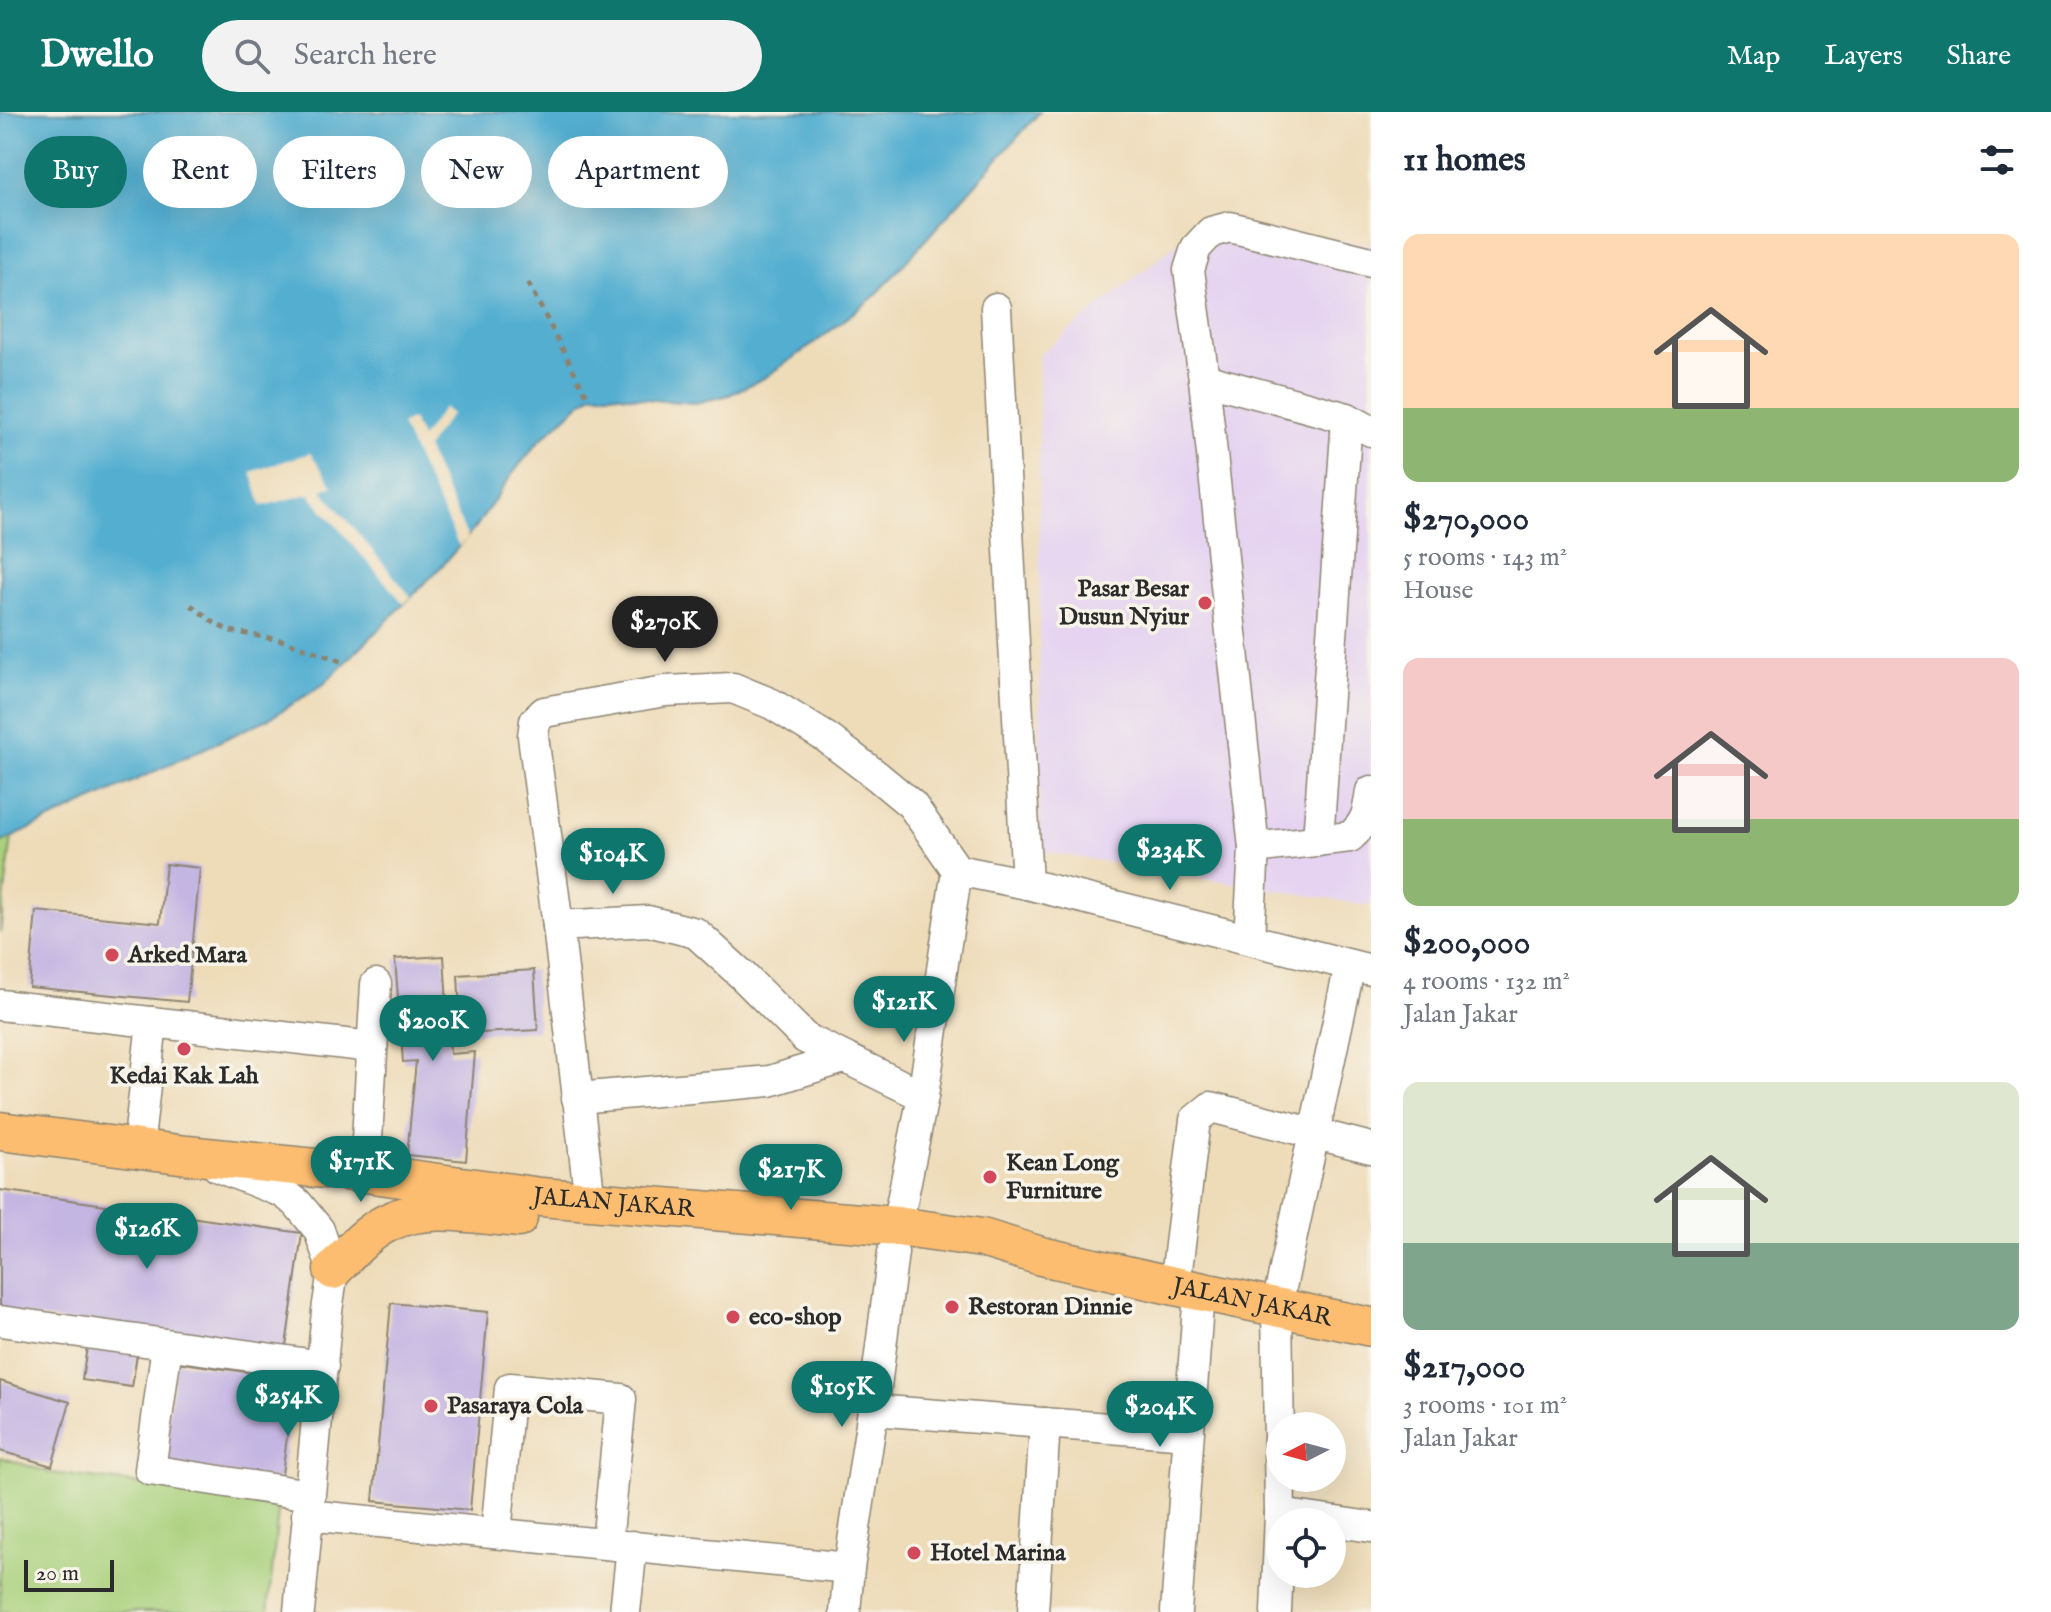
<!DOCTYPE html>
<html lang="en">
<head>
<meta charset="utf-8">
<style>
  :root { --surface:#fff; --page:#f2f2f3; --text:#1f2937; --muted:#747a83; --accent:#0f766e }
  body { margin:0; font-family:"IM FELL English",serif; background:var(--page); color:var(--text); height:100vh; display:flex; flex-direction:column; font-size:30px; white-space:nowrap }
  * { box-sizing:border-box; margin:0 }
  p { font-size:26px; color:var(--muted) }
  .icon { flex:none; width:44px; height:44px; fill:none; stroke:currentColor; stroke-width:2; stroke-linecap:round; stroke-linejoin:round }
  .map { position:relative; flex:1; overflow:hidden }
  .panel { display:flex; flex-direction:column; background:var(--surface); width:680px }
  .panel>* { flex:none }
  .top-card { position:absolute; left:24px; top:24px; width:760px; height:72px; display:flex; gap:16px }
  .needle { width:52px; rotate:264deg }
  .fabs { position:absolute; left:1266px; top:1300px; display:grid; gap:16px }
  .fabs a { display:grid; place-items:center; width:80px; height:80px; border-radius:50%; background:var(--surface); box-shadow:0 8px 32px #0002; font-size:40px }
  .scale { position:absolute; left:24px; bottom:20px; width:90px; box-sizing:border-box; padding-left:8px; border:4px solid #2b2b2b; border-top:0; font-size:22px; line-height:28px; white-space:nowrap; color:#2b2b2b; -webkit-text-stroke:6px #f7f3e8; paint-order:stroke }
  .price { position:absolute; translate:-50% -68px; padding:0 18px; border-radius:28px; background:var(--accent); color:#fff; font-size:26px; line-height:52px; filter:drop-shadow(0 2px 4px #0008) }
  .price::after { content:''; position:absolute; left:50%; top:48px; width:24px; height:18px; margin-left:-12px; background:inherit; clip-path:polygon(0 0,100% 0,50% 100%) }
  .price.active { background:#222; color:#fff }
  ul { padding:0; list-style:none }
  li { display:grid; align-content:center; gap:16px; height:424px; padding:0 32px }
  li span { display:grid; place-items:center; height:248px; border-radius:16px; color:#555 }
  li>.icon { margin-inline-start:auto }
  span .icon { width:144px; height:144px; fill:#fffc; stroke-width:1 }
  li b { font-size:34px }
  h2 { display:flex; justify-content:space-between; align-items:center; height:96px; padding:0 32px; font-size:34px }
  .chip { padding:0 28px; border-radius:36px; background:var(--surface); box-shadow:0 8px 32px #0002; font-size:28px; line-height:72px }
  .chip.active { background:var(--accent); color:#fff }
  header { display:flex; align-items:center; gap:48px; box-sizing:border-box; height:112px; padding:0 40px; background:var(--accent); color:#fff }
  header strong { font-size:38px }
  nav { display:flex; gap:44px; margin-inline-start:auto; font-size:28px }
  .search { width:560px; height:72px; background:var(--page); display:flex; align-items:center; gap:20px; box-sizing:border-box; padding:0 28px; border-radius:44px; color:var(--muted); font-size:30px }
  main { display:flex; flex:1; min-height:0 }
  .map>svg:first-child { display:block }
</style>
</head>
<body>
<header>
<strong>Dwello</strong>
<div class="search"><svg class="icon" aria-label="search" viewBox="0 0 24 24"><circle cx="10" cy="10" r="6"/><path d="M15 15l6 6"/></svg>Search here</div>
<nav><a>Map</a><a>Layers</a><a>Share</a></nav>
</header>
<main>
<div class="map">
<svg width="1371" height="1500" viewBox="0 0 1371 1500">
  <rect width="100%" height="100%" fill="#f7f3e8"/>
  <filter id="ink" filterUnits="userSpaceOnUse"><feTurbulence type="fractalNoise" baseFrequency=".0125" numOctaves="2"/><feDisplacementMap in="SourceGraphic" scale="16" xChannelSelector="R" yChannelSelector="G"/><feConvolveMatrix kernelMatrix="1 2 1 2 8 2 1 2 1" color-interpolation-filters="sRGB"/></filter>
  <filter id="wash" filterUnits="userSpaceOnUse"><feTurbulence type="fractalNoise" baseFrequency=".006" numOctaves="4" result="noise"/><feDisplacementMap in="SourceGraphic" scale="32" xChannelSelector="R" yChannelSelector="G"/><feGaussianBlur stdDeviation="1.8" result="paint"/><feColorMatrix in="noise" values="0 0 0 0 0 0 0 0 0 0 0 0 0 0 0 0 0 1.4 0 .05"/><feComposite in="paint" operator="in"/></filter>
  <g filter="url(#wash)">
    <rect width="100%" height="100%" fill="#eedcb9"/>
    <path fill="#e5d3f1" d="M1204 110 1371 133V794L1040 739 1039 243Z"/>
    <g fill="#a9d07b" stroke="#6a7e53" stroke-width="2">
      <path d="M12 725 0 821V731Z"/>
      <path d="M0 1345 51 1361 279 1389 268 1500H0Z"/>
    </g>
    <path fill="#52aed0" stroke="#3e6c7e" stroke-width="2" d="M0 0H1040L876 183 820 227 766 265 729 283 695 291 654 288 615 282H593L581 291 539 329 513 361 476 415 441 455 324 572 270 606 0 731Z"/>
    <g fill="#eedcb9">
      <path d="M444 295 451 302 426 336 468 426 459 434 401 313 412 307 421 326Z"/>
      <path d="M310 341 333 374 322 378 411 485 404 492 309 382 262 394 251 360Z"/>
    </g>
    <g id="blocks">
      <g fill="#c4b6e2">
        <path d="M166 752 200 756 187 890 29 875 36 799 160 811Z"/>
        <path d="M444 844 450 942 475 940 466 1049 407 1043 416 949 403 950 395 847Z"/>
        <path d="M534 858 538 918 461 922 458 863Z"/>
        <path d="M0 1078 302 1121 285 1241 0 1200Z"/>
        <path d="M391 1191 488 1200 470 1398 373 1389Z"/>
        <path d="M87 1235 137 1242 132 1275 82 1268Z"/>
        <path d="M176 1250 295 1267 281 1369 162 1351Z"/>
        <path d="M0 1269 70 1290 52 1354 0 1339Z"/>
      </g>
    </g>
  </g>
  <g filter="url(#ink)">
    <use href="#blocks" fill-opacity="0" stroke="#8c8472" stroke-width="2"/>
    <g fill="none" stroke-linecap="round" stroke-linejoin="round">
      <defs>
        <g id="minor">
          <path d="M996 196 1027 772"/>
          <path d="M1204 267 1347 306 1371 319"/>
          <path d="M1318 729 1347 306"/>
          <path d="M1254 736 1350 725C1367 710 1368 700 1371 679"/>
          <path d="M957 758 1027 772 1371 858"/>
          <path d="M558 814 533 624 535 609 544 600 665 579 733 576 772 592 827 626 877 664 912 693 957 758 923 984 897 1114"/>
          <path d="M1249 827 1254 736 1204 267 1189 158 1196 136 1211 120 1230 115 1371 150"/>
          <path d="M0 893 372 935"/>
          <path d="M577 986 770 969 844 946"/>
          <path d="M138 1037 152 910"/>
          <path d="M218 1055 282 1080 297 1091 319 1118 333 1158 327 1199 299 1500"/>
          <path d="M365 1061 376 872"/>
          <path d="M590 1090 558 814 648 809 696 821 741 862 805 926 923 984"/>
          <path d="M1175 1174 1195 1008 1211 995 1371 1036"/>
          <path d="M0 1209 323 1254"/>
          <path d="M167 1233 150 1358 309 1383"/>
          <path d="M873 1298 1188 1322"/>
          <path d="M1280 1402 1371 1415"/>
          <path d="M307 1403 849 1456"/>
          <path d="M496 1421 510 1276 621 1287 607 1432"/>
          <path d="M625 1500 632 1434"/>
          <path d="M845 1500 849 1456 873 1298 893 1140"/>
          <path d="M1033 1500 1045 1311"/>
          <path d="M1176 1500 1199 1179"/>
          <path d="M1276 1500 1280 1402 1277 1194 1350 853"/>
        </g>
        <g id="major">
          <path id="s1" d="M0 1019 187 1043 365 1061 541 1085 897 1114 982 1126 1041 1144 1175 1174 1371 1215"/>
          <path d="M333 1158C349 1141 367 1120 389 1110 428 1091 476 1103 518 1106"/>
        </g>
      </defs>
      <use href="#minor" stroke="#8c8472" stroke-width="33"/>
      <use href="#major" stroke="#8c8472" stroke-width="41"/>
      <g stroke="#8c8472" stroke-width="5" stroke-dasharray="6 6" stroke-linecap="butt">
        <path d="M528 171 588 286"/>
        <path d="M191 493 217 513 231 519 285 529 346 551"/>
      </g>
      <use href="#minor" stroke="#fff" stroke-width="30"/>
      <use href="#major" stroke="#fcbd6f" stroke-width="38"/>
    </g>
  </g>
  <g fill="#d1495b" stroke="#f7f3e8" stroke-width="3">
    <circle cx="1205" cy="491" r="8"/>
    <circle cx="112" cy="843" r="8"/>
    <circle cx="184" cy="937" r="8"/>
    <circle cx="990" cy="1065" r="8"/>
    <circle cx="952" cy="1195" r="8"/>
    <circle cx="733" cy="1205" r="8"/>
    <circle cx="431" cy="1294" r="8"/>
    <circle cx="914" cy="1441" r="8"/>
  </g>
  <g text-anchor="middle" dominant-baseline="central" stroke-width="7" stroke-linejoin="round" paint-order="stroke">
    <g font-size="24" font-weight="bold" fill="#2b2b2b" stroke="#f7f3e8" text-anchor="start">
      <text x="1189" y="477" text-anchor="end">Pasar Besar<tspan x="1189" dy="28">Dusun Nyiur</tspan></text>
      <text x="128" y="843">Arked Mara</text>
      <text x="184" y="964" text-anchor="middle">Kedai Kak Lah</text>
      <text x="1006" y="1051">Kean Long<tspan x="1006" dy="28">Furniture</tspan></text>
      <text x="968" y="1195">Restoran Dinnie</text>
      <text x="749" y="1205">eco-shop</text>
      <text x="447" y="1294">Pasaraya Cola</text>
      <text x="930" y="1441">Hotel Marina</text>
    </g>
    <g font-size="24" fill="#2b2b2b" stroke="#f7f3e8">
      <text stroke="none"><textPath href="#s1" startOffset="618">JALAN JAKAR</textPath></text>
      <text stroke="none"><textPath href="#s1" startOffset="1266">JALAN JAKAR</textPath></text>
    </g>
  </g>
</svg>
<div class="fabs">
<a><svg class="needle" viewBox="-14 -14 28 28"><path d="M0-13l5 13h-10z" fill="#e53935"/><path d="M0 13l5-13h-10z" fill="#747a83"/></svg></a>
<a><svg class="icon" aria-label="locate" viewBox="0 0 24 24"><circle cx="12" cy="12" r="6"/><path d="M12 2v4M12 18v4M2 12h4M18 12h4"/></svg></a>
</div>
<div class="scale">20 m</div>
<b class="price active" style="left:665px;top:552px">$270K</b>
<b class="price" style="left:1170px;top:780px">$234K</b>
<b class="price" style="left:613px;top:784px">$104K</b>
<b class="price" style="left:904px;top:932px">$121K</b>
<b class="price" style="left:433px;top:951px">$200K</b>
<b class="price" style="left:361px;top:1092px">$171K</b>
<b class="price" style="left:791px;top:1100px">$217K</b>
<b class="price" style="left:147px;top:1159px">$126K</b>
<b class="price" style="left:842px;top:1317px">$105K</b>
<b class="price" style="left:288px;top:1326px">$254K</b>
<b class="price" style="left:1160px;top:1337px">$204K</b>
<div class="top-card">
<a class="chip active">Buy</a>
<a class="chip">Rent</a>
<a class="chip">Filters</a>
<a class="chip">New</a>
<a class="chip">Apartment</a>
</div>
</div>
<section class="panel">
<h2>11 homes<svg class="icon" aria-label="filters" viewBox="0 0 24 24"><path d="M4 7h16M4 17h16"/><circle cx="9" cy="7" r="2"/><circle cx="15" cy="17" r="2"/></svg></h2>
<ul>
<li><span style="background:linear-gradient(#ffd9b3 70%,#8fb573 0)"><svg class="icon" aria-label="home" viewBox="0 0 24 24"><path d="M3 11l9-7 9 7M6 9v11h12V9"/></svg></span><div><b>$270,000</b><p>5 rooms · 143 m²</p><p>House</p></div></li>
<li><span style="background:linear-gradient(#f6c9c9 65%,#8fb573 0)"><svg class="icon" aria-label="home" viewBox="0 0 24 24"><path d="M3 11l9-7 9 7M6 9v11h12V9"/></svg></span><div><b>$200,000</b><p>4 rooms · 132 m²</p><p>Jalan Jakar</p></div></li>
<li><span style="background:linear-gradient(#dfe7d0 65%,#7fa58c 0)"><svg class="icon" aria-label="home" viewBox="0 0 24 24"><path d="M3 11l9-7 9 7M6 9v11h12V9"/></svg></span><div><b>$217,000</b><p>3 rooms · 101 m²</p><p>Jalan Jakar</p></div></li>
</ul>
</section>
</main>
</body>
</html>
